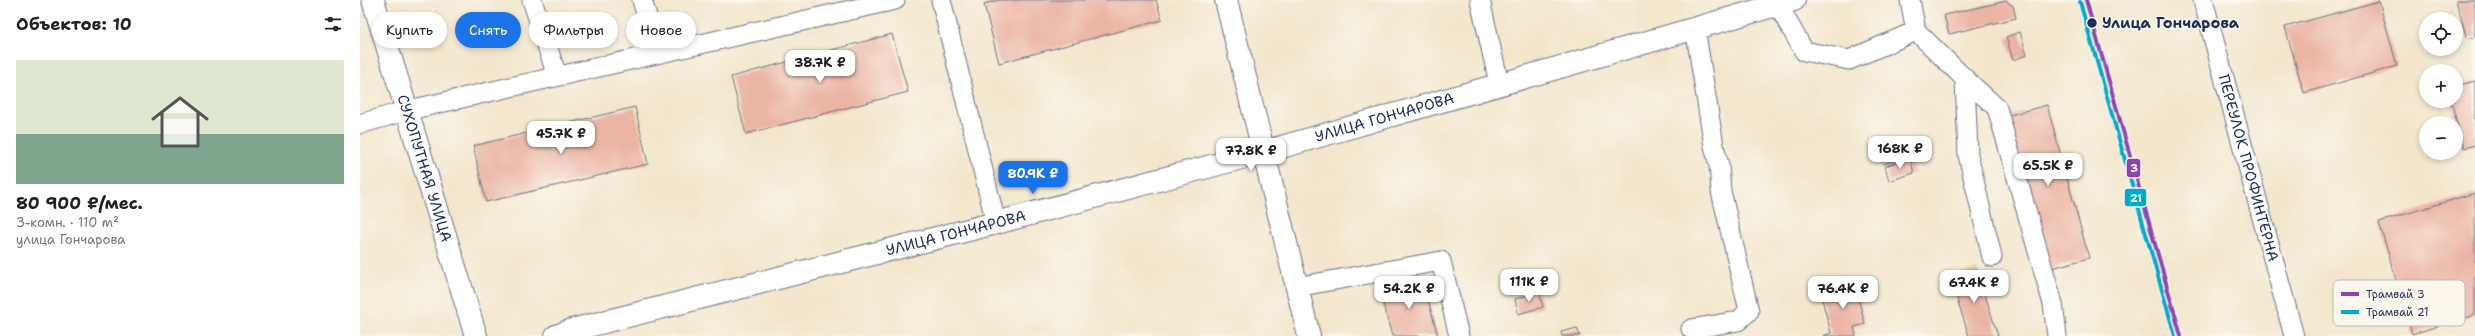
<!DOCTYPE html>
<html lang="ru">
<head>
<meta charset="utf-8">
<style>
  :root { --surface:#fff; --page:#f2f2f2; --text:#222; --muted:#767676; --line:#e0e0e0; --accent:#1a73e8 }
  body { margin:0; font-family:"Shantell Sans",sans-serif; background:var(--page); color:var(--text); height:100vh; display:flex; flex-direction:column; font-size:15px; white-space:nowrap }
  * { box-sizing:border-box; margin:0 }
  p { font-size:13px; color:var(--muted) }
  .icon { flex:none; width:22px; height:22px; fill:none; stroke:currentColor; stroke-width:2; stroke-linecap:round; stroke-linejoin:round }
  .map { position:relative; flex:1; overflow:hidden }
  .drawer { display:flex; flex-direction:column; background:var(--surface); width:360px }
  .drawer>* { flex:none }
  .banner { position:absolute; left:12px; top:12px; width:380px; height:36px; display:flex; gap:8px }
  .fabs { position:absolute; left:2059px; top:12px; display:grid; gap:8px }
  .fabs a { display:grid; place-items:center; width:44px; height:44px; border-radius:50%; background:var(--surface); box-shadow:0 2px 6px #0003; font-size:20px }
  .price { position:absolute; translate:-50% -34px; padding:0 9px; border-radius:8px; background:#fff; color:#222; font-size:13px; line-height:26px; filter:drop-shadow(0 1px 2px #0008) }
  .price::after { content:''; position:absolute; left:50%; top:24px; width:12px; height:9px; margin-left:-6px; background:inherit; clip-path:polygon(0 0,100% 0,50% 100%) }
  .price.current { background:var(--accent); color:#fff }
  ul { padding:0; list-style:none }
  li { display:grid; align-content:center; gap:8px; height:212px; padding:0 16px }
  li+li { border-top:1px solid var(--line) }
  li span { display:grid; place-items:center; height:124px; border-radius:0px; color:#555 }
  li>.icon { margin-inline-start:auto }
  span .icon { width:72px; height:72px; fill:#fffc; stroke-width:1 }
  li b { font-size:17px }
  h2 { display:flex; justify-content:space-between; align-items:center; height:48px; padding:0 16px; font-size:17px }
  .chip { padding:0 14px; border-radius:18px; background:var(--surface); box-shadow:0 2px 6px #0003; font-size:14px; line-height:36px }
  .chip.current { background:var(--accent); color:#fff }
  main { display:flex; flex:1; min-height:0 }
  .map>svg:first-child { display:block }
</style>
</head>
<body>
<main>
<section class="drawer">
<h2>Объектов: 10<svg class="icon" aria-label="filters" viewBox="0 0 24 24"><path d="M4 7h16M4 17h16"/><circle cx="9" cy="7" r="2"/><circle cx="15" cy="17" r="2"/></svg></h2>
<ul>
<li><span style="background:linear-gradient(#dfe7d0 60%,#7fa58c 0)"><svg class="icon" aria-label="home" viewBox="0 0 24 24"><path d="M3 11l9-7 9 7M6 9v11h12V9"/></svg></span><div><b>80 900 ₽/мес.</b><p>3-комн. · 110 m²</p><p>улица Гончарова</p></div></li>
</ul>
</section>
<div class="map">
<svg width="2115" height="336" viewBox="0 0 2115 336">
  <rect width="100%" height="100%" fill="#fbf7ec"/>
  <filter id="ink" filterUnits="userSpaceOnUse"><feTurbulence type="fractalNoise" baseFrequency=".025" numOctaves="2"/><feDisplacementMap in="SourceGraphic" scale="8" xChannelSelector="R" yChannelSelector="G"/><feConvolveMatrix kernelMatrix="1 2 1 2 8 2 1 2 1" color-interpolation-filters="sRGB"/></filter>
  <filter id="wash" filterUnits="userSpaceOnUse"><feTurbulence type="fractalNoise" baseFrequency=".012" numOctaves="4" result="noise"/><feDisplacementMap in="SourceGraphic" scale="16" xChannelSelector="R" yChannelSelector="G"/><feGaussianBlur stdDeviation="0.9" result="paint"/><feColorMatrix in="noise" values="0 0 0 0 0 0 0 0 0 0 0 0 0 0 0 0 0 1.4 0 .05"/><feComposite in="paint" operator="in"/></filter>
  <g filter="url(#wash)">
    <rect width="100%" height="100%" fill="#f3e6cc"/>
    <g id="blocks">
      <g fill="#ebb5a4">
        <path d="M639 0H796L802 20 639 63 624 4Z"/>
        <path d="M2096 0H2115V37L2107 39Z"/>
        <path d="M1646 1 1653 6 1656 18 1589 34 1584 15Z"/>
        <path d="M2019 1 2037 66 1944 93 1925 27Z"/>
        <path d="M1660 32 1667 55 1653 60 1646 37Z"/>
        <path d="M532 34 548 92 386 134 371 77Z"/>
        <path d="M2115 81V145L2104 148 2091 101H2096V86Z"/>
        <path d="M1687 105 1729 258 1688 269 1646 116Z"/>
        <path d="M275 107 288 164 126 202 113 146Z"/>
        <path d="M1543 141 1548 156 1523 164 1518 149Z"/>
        <path d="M1550 158 1554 173 1529 181 1525 166Z"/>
        <path d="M2115 193V315L2052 334 2019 222Z"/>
        <path d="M1617 269 1638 336H1609L1590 277Z"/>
        <path d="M1178 276 1180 288 1156 293 1154 281Z"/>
        <path d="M1062 278 1078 336H1032L1019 290Z"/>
        <path d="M1494 282 1505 324 1494 327 1496 336H1463L1471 333 1460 292Z"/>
        <path d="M1179 292 1183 307 1158 314 1155 299Z"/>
        <path d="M1217 328 1220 336H1202L1201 332Z"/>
      </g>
    </g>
  </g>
  <g filter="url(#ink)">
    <use href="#blocks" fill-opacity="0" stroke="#676f84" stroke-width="1"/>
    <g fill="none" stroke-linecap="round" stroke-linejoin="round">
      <defs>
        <g id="lane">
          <path d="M172 0 197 76"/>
          <path d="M282 0 298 53"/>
          <path d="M581 0 636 223"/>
          <path d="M1120 0 1139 83"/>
          <path id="s1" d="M1843 0 1934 336"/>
          <path d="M1418 5 1444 51 1489 60 1556 31 1550 0"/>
          <path d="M1556 31 1605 79 1608 155 1632 257"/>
          <path d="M1605 79 1637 108 1693 304 1697 336"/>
          <path d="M0 124 45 111 535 0"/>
          <path d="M936 287 1081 261 1099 336"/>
          <path d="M1331 329 1378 321 1389 311 1361 191 1359 165 1354 146 1335 28"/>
        </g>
        <g id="street">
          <path id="s2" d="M13 0 116 336"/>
          <path d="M866 0 949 336"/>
          <path id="s3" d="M196 336 212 330 636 223 904 152 1434 0"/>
        </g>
      </defs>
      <use href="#lane" stroke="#676f84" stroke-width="21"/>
      <use href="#street" stroke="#676f84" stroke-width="24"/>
      <use href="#lane" stroke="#fff" stroke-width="19"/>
      <use href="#street" stroke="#fff" stroke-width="22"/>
      <defs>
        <path id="tram-1" d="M1726 0 1821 336"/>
        <path id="tram-2" d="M1720 2 1815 336"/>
      </defs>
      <use href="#tram-1" stroke="#fbf7ec" stroke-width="7"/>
      <use href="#tram-2" stroke="#fbf7ec" stroke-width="7"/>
      <use href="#tram-1" stroke="#8e44ad" stroke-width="4"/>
      <use href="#tram-2" stroke="#00a9ce" stroke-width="4"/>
    </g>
  </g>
  <circle fill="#1b2f5e" stroke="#fbf7ec" stroke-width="1.5" cx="1732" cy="23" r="5.5"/>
  <g text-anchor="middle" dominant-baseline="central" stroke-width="3" stroke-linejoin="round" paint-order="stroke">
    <g font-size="15" font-weight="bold" fill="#1b2f5e" stroke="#fbf7ec" text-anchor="start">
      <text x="1742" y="23">Улица Гончарова</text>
    </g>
    <g font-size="15" fill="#1b2f5e" stroke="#fbf7ec">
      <text stroke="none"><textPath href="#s3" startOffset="857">УЛИЦА ГОНЧАРОВА</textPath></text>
      <text stroke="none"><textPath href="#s2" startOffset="176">СУХОПУТНАЯ УЛИЦА</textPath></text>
      <text stroke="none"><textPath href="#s1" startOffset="174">ПЕРЕУЛОК ПРОФИНТЕРНА</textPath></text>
      <text stroke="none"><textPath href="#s3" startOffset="413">УЛИЦА ГОНЧАРОВА</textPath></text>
    </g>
  </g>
  <rect x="1973" y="280" width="132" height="46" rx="6" fill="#fbf7ec" stroke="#b8bbc1" stroke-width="1"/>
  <rect x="1981" y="292" width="18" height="4" fill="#8e44ad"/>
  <rect x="1981" y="310" width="18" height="4" fill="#00a9ce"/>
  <g font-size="11" fill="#1b2f5e">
    <text x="2006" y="298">Трамвай 3</text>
    <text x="2006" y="316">Трамвай 21</text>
  </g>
  <g stroke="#fbf7ec" stroke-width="1.5">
    <rect x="1766" y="158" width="15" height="20" rx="4" fill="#8e44ad"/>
    <rect x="1764" y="188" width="23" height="19" rx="4" fill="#00a9ce"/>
  </g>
  <g font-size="11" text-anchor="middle" font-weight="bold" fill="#fff">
    <text x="1774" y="172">3</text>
    <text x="1776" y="202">21</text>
  </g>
</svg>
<div class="fabs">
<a><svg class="icon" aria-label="locate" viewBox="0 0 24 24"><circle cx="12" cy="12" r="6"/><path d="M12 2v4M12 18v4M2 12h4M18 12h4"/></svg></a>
<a>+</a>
<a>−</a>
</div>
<b class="price" style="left:460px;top:84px">38.7K ₽</b>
<b class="price" style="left:201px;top:155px">45.7K ₽</b>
<b class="price" style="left:1540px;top:170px">168K ₽</b>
<b class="price" style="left:891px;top:172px">77.8K ₽</b>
<b class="price" style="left:1688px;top:187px">65.5K ₽</b>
<b class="price current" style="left:673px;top:195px">80.9K ₽</b>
<b class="price" style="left:1169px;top:303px">111K ₽</b>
<b class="price" style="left:1614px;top:304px">67.4K ₽</b>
<b class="price" style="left:1049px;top:310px">54.2K ₽</b>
<b class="price" style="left:1483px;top:310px">76.4K ₽</b>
<div class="banner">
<a class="chip">Купить</a>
<a class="chip current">Снять</a>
<a class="chip">Фильтры</a>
<a class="chip">Новое</a>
</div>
</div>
</main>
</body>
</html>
